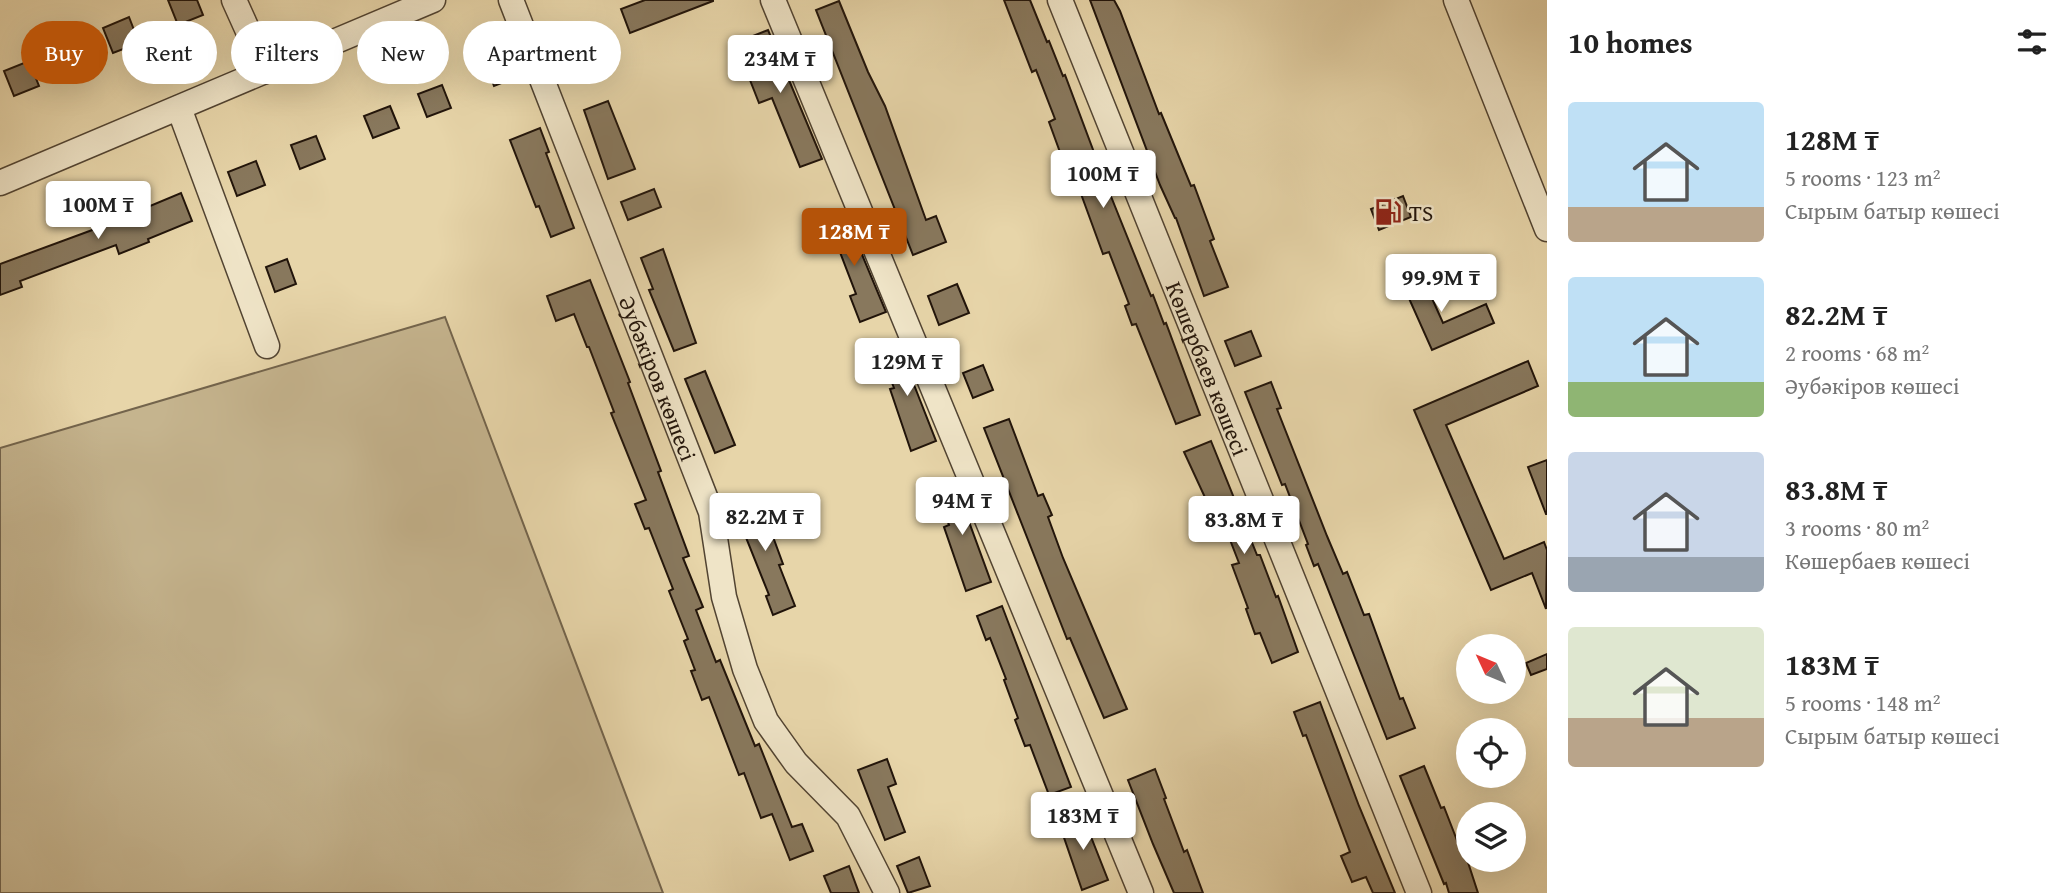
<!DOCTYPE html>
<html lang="en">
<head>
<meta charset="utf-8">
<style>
  :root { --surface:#fff; --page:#f2f2f2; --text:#222; --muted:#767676; --accent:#b45309 }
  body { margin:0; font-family:"Gentium Book Plus",serif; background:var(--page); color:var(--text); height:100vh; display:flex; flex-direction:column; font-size:26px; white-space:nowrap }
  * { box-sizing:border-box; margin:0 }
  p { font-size:23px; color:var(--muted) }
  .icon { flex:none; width:38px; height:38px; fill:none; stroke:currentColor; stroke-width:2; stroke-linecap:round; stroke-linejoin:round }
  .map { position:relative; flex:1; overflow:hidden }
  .details { display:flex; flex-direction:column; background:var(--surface); width:525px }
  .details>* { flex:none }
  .banner { position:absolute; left:21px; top:21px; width:665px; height:63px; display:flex; gap:14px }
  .needle { width:46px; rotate:314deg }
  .tools { position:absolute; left:1456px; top:634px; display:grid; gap:14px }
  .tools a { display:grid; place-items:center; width:70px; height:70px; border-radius:50%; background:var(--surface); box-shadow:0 7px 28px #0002; font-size:35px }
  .price { position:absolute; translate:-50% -60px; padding:0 16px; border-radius:7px; background:#fff; color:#222; font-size:23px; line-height:46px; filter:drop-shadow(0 2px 4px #0008) }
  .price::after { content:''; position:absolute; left:50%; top:42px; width:21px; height:16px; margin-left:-10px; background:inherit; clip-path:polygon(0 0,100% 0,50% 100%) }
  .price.active { background:var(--accent); color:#fff }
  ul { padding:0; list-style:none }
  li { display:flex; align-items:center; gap:21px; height:175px; padding:0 21px }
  li span { display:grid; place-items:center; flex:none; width:196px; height:140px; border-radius:7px; color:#555 }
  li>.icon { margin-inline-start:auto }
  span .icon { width:84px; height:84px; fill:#fffc; stroke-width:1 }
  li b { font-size:30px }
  h2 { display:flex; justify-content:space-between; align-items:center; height:84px; padding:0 21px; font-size:30px }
  .tag { padding:0 24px; border-radius:32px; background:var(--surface); box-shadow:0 7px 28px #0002; font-size:24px; line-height:63px }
  .tag.active { background:var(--accent); color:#fff }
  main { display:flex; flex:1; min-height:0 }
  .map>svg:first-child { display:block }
</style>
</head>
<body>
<main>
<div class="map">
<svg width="1547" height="893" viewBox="0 0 1547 893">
  <rect width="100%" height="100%" fill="#e7d5a9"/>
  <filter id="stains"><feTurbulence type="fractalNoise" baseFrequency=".00286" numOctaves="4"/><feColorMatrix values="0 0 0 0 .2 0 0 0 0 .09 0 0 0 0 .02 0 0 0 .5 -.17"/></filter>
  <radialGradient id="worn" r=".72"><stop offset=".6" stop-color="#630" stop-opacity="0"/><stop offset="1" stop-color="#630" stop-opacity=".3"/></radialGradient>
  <path fill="#c5b48e" stroke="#73644c" stroke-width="2" d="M445 317 663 893H0V448Z"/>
  <g fill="#88785d" stroke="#21140a" stroke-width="2">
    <path d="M168 0H197L203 15 178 25Z"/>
    <path d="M645 0H713V1L630 33 621 9Z"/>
    <path d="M1004 0H1030L1047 42 1049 41 1063 76 1065 75 1104 179 1151 296 1153 295 1164 324 1166 323 1200 415 1176 424 1136 324 1132 325 1125 306 1129 304 1109 252 1103 254 1077 183 1072 185 1049 122 1055 119 1036 70 1032 72Z"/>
    <path d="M1090 0H1114L1120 11 1159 114 1161 113 1191 186 1194 185 1214 239 1210 241 1228 287 1204 296 1176 218H1175L1160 185Z"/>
    <path d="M839 1 868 72 885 106 926 220 936 216 946 242 913 255 816 10Z"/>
    <path d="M129 17 139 43 113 53 103 28Z"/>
    <path d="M579 28 590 54 565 64 554 37Z"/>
    <path d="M768 30 822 159 800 167 772 98 759 103 750 80 754 78 740 41Z"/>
    <path d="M79 37 91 67 67 76 55 46Z"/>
    <path d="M510 55 519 76 494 86 486 64Z"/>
    <path d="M29 61 39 86 14 96 4 71Z"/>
    <path d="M442 85 451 108 427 117 418 94Z"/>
    <path d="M608 101 635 169 608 179 584 110Z"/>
    <path d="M390 106 399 128 373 138 364 116Z"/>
    <path d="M540 128 549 152 546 153 574 228 551 237 539 206 536 207 510 140Z"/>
    <path d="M316 136 325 159 300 169 291 145Z"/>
    <path d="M256 161 265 185 237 196 228 172Z"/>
    <path d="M654 189 661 207 628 220 621 202Z"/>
    <path d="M181 193 192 221 148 239 149 242 119 254 116 245 20 281 22 287 0 295V264L95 229Z"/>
    <path d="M1403 196 1411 217 1379 230 1371 209Z"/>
    <path d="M845 214 886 312 860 322 850 296 856 294 838 247 830 250 820 224Z"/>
    <path d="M663 249 696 343 674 351 649 290 653 289 641 258Z"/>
    <path d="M287 259 296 284 275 292 266 267Z"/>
    <path d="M1418 267 1443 323 1486 304 1494 323 1432 350 1399 276Z"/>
    <path d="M590 280 630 382 628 383 661 471 658 472 689 556 683 558 703 607 696 610 716 662 720 660 755 746 759 744 792 827 802 824 813 851 790 860 772 814 761 818 744 773 739 775 709 697 702 700 691 671 695 670 684 641 688 639 669 591 673 589 649 528 645 529 635 504 646 500 611 413 614 412 589 347H587L574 314 556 321 547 296Z"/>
    <path d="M957 284 969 313 939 325 928 296Z"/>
    <path d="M1251 331 1261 356 1235 366 1225 341Z"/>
    <path d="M896 339 936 441 911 451 890 389 894 388 878 346Z"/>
    <path d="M1528 361 1538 386 1446 425 1504 559 1544 542 1547 550 1546 609 1532 573 1491 590 1414 410Z"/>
    <path d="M983 365 993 390 973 398 963 373Z"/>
    <path d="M705 371 735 445 715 453 685 379Z"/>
    <path d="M1271 382 1281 408 1277 409 1327 536 1343 574 1347 572 1364 615 1369 614 1400 699 1403 698 1415 728 1387 739 1318 564 1314 566 1306 545 1308 544 1285 484 1282 485 1245 392Z"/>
    <path d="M1009 419 1038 496 1043 494 1052 515 1048 517 1063 558 1127 709 1104 718 1070 638 1067 639 984 428Z"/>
    <path d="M1211 441 1257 555H1260L1276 597 1278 596 1298 652 1272 663 1260 633 1255 634 1246 609 1248 608 1232 565 1239 563 1215 501 1208 504 1184 452Z"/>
    <path d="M1547 460V514H1546L1528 467Z"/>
    <path d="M953 478 991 582 966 591 944 527 949 525 934 486Z"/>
    <path d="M758 496 783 564 779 565 795 606 773 615 766 596 769 595 733 505Z"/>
    <path d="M1002 606 1071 787 1049 795 1030 745 1025 746 1015 720 1018 718 1004 680 1006 679 990 638 986 640 977 616Z"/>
    <path d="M1547 654V669L1531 675 1526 663Z"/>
    <path d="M1320 702 1359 806 1395 893H1373L1366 877 1352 882 1341 856 1350 852 1306 735 1303 736 1294 712Z"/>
    <path d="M887 759 896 784 888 787 905 832 885 840 858 770Z"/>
    <path d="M1424 766 1441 808 1444 807 1460 848 1463 847 1478 893H1449L1446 883 1444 884 1400 776Z"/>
    <path d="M1155 769 1166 798 1164 799 1184 852 1187 850 1203 893H1174L1153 844 1128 780Z"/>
    <path d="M1082 814 1108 880 1082 890 1059 823Z"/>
    <path d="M919 857 930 886 908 893 897 866Z"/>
    <path d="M849 866 859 893H831L824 876Z"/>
  </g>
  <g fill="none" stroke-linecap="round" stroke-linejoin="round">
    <defs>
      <g id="minor">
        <path d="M234 0 266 71"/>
        <path id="s1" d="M511 0 711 512 724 597 745 669 766 721 796 763 848 816 887 893"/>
        <path d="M773 0 1141 893"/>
        <path id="s2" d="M1060 0 1419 893"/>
        <path d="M1456 0 1547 229"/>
        <path d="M179 108 267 346"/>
        <path d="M0 183 433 0"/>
      </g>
    </defs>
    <use href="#minor" stroke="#524432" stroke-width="27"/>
    <use href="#minor" stroke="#efe4c7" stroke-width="24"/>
  </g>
  <defs>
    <symbol id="fuel-bare" viewBox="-9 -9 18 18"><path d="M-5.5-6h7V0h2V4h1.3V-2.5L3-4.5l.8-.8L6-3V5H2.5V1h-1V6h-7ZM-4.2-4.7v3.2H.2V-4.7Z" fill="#8f2418" stroke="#efe4c7" stroke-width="2.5" paint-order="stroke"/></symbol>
  </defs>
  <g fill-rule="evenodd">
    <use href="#fuel-bare" x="1369" y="193" width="38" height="38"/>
  </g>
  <g text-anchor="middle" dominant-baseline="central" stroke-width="5" stroke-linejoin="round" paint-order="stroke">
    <g font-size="23" fill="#21140a" stroke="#efe4c7" text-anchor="start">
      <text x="1409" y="212">TS</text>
    </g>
    <g font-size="23" fill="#21140a" stroke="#efe4c7">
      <text stroke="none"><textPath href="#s2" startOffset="397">Көшербаев көшесі</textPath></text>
      <text stroke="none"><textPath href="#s1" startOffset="406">Әубәкіров көшесі</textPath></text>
    </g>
  </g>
  <rect width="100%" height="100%" filter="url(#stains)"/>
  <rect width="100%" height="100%" fill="url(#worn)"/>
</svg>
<div class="tools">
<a><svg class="needle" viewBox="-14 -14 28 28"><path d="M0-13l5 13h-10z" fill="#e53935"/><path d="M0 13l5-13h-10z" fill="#767676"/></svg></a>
<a><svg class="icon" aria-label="locate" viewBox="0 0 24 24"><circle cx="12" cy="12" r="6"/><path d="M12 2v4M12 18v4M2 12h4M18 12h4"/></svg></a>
<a><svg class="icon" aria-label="layers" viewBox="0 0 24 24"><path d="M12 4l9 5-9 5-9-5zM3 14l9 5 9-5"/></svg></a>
</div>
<b class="price" style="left:780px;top:95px">234M ₸</b>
<b class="price" style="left:1103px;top:210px">100M ₸</b>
<b class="price" style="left:98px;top:241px">100M ₸</b>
<b class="price active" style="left:854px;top:268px">128M ₸</b>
<b class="price" style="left:1441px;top:314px">99.9M ₸</b>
<b class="price" style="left:907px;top:398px">129M ₸</b>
<b class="price" style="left:962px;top:537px">94M ₸</b>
<b class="price" style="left:765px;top:553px">82.2M ₸</b>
<b class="price" style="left:1244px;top:556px">83.8M ₸</b>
<b class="price" style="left:1083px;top:852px">183M ₸</b>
<div class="banner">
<a class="tag active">Buy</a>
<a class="tag">Rent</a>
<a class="tag">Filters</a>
<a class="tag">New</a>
<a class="tag">Apartment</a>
</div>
</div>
<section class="details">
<h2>10 homes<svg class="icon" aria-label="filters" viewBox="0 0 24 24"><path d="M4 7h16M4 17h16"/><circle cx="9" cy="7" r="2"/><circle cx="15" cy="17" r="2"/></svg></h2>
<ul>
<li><span style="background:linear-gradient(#bfe0f5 75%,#b9a48a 0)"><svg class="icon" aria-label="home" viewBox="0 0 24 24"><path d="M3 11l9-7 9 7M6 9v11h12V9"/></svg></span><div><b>128M ₸</b><p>5 rooms · 123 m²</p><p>Сырым батыр көшесі</p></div></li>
<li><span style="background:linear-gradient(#bfe0f5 75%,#8fb573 0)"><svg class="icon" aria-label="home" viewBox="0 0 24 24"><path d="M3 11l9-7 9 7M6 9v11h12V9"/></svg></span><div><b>82.2M ₸</b><p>2 rooms · 68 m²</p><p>Әубәкіров көшесі</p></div></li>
<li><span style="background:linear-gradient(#c9d6e8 75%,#9aa5b1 0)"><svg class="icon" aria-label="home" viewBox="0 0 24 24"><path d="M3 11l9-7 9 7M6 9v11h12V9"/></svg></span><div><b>83.8M ₸</b><p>3 rooms · 80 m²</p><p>Көшербаев көшесі</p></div></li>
<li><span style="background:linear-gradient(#dfe7d0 65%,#b9a48a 0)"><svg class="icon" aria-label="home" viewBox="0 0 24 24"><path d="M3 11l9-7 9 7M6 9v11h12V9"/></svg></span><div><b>183M ₸</b><p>5 rooms · 148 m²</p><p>Сырым батыр көшесі</p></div></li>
</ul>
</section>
</main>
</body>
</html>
